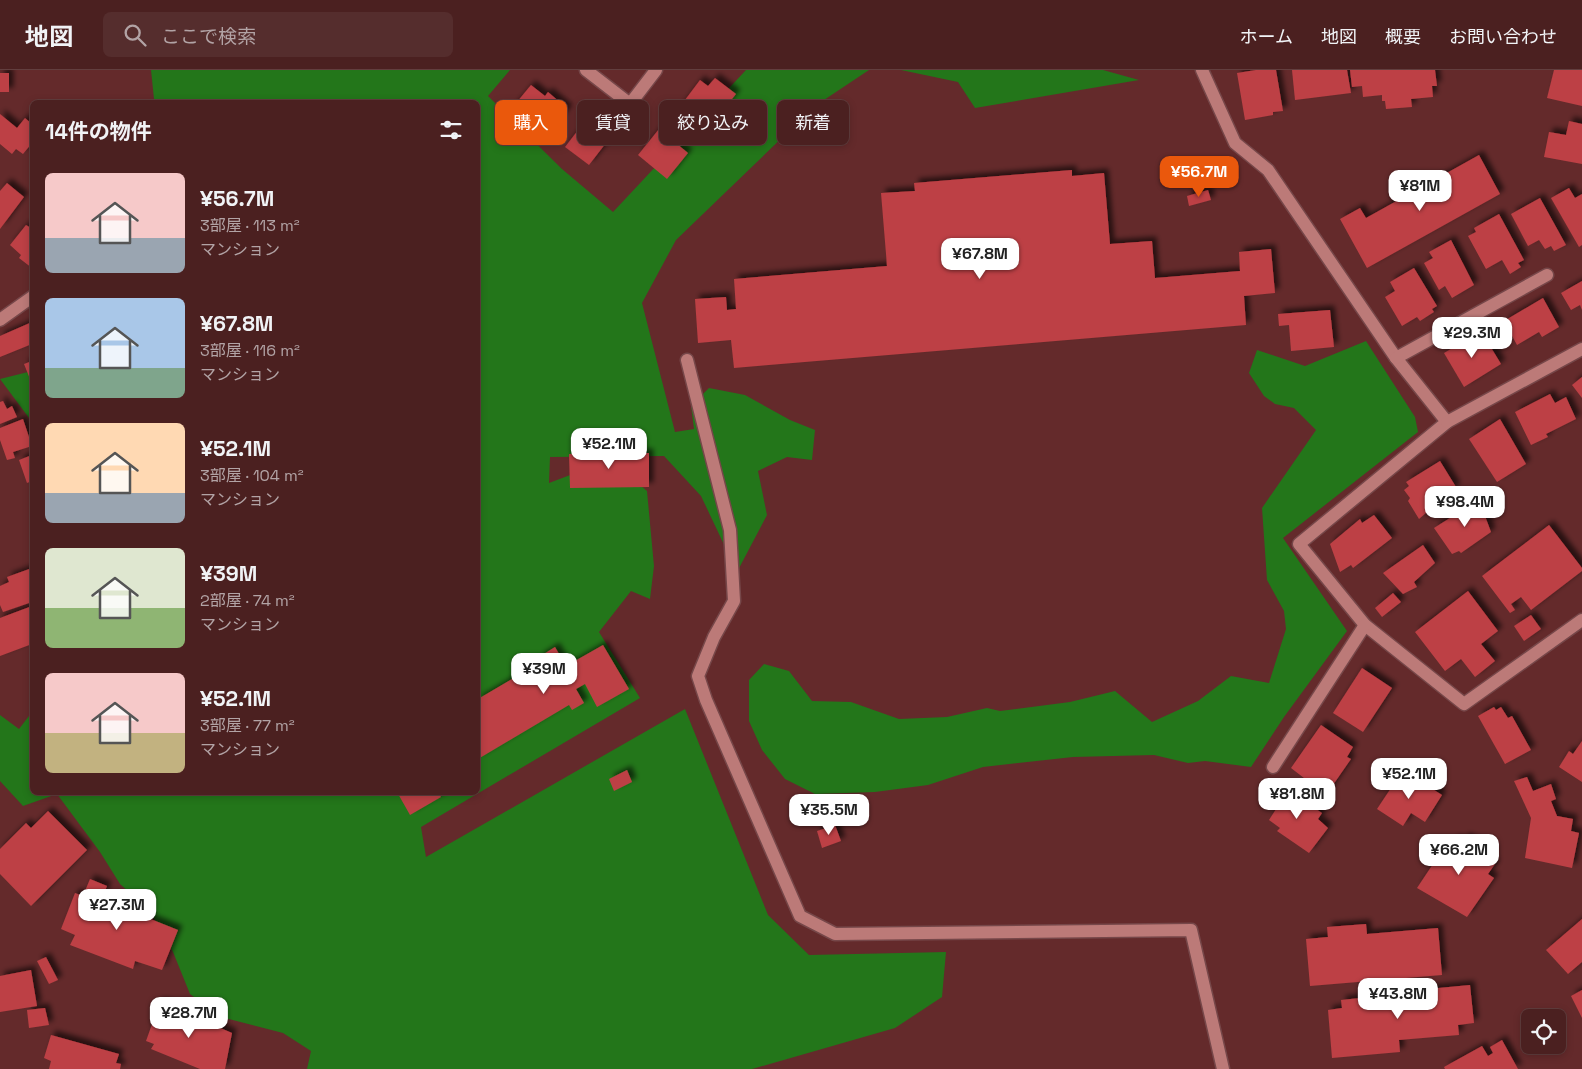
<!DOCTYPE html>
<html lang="ja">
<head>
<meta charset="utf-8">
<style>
  :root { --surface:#4b2020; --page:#552d2d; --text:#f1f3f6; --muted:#b2a3a5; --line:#623e3e; --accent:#ea580c }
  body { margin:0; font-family:"Space Grotesk","Noto Sans JP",sans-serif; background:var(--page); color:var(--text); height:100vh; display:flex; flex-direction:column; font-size:19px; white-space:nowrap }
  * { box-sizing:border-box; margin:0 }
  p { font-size:16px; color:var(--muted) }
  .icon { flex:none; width:28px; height:28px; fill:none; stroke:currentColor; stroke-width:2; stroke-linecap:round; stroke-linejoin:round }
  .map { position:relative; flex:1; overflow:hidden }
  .details { position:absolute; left:30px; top:30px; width:450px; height:695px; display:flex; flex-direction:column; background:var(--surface); border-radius:8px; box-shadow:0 2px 8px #0003,0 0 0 1px var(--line) }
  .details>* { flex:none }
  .hud { position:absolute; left:495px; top:30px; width:475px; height:45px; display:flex; gap:10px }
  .fabs { position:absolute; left:1521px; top:939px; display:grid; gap:10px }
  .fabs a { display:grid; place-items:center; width:45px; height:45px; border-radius:8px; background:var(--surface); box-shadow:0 2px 8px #0003,0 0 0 1px var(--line); font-size:25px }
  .price { position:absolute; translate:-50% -42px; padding:0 11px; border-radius:10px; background:#fff; color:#222; font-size:16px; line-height:32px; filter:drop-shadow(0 1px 2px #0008) }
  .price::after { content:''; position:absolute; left:50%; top:30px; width:15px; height:11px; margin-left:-8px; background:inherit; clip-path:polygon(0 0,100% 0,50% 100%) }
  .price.on { background:var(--accent); color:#fff }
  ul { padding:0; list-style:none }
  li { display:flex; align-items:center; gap:15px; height:125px; padding:0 15px }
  li span { display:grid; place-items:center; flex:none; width:140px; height:100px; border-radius:8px; color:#555 }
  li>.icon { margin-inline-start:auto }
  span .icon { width:60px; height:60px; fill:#fffc; stroke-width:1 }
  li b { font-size:21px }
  h2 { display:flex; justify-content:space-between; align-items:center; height:60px; padding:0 15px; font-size:21px }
  .pill { padding:0 18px; border-radius:8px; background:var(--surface); box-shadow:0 2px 8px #0003,0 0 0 1px var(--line); font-size:18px; line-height:45px }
  .pill.on { background:var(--accent); color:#fff }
  header { display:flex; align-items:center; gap:30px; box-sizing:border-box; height:70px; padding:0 25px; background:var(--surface); border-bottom:1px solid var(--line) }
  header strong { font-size:24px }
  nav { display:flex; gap:28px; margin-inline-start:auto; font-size:18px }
  .search { width:350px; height:45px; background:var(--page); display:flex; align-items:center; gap:12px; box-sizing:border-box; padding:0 18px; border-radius:8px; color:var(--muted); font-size:19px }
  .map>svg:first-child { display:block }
</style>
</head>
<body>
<header>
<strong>地図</strong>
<div class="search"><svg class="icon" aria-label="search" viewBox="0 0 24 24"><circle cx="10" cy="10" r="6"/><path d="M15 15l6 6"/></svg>ここで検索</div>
<nav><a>ホーム</a><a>地図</a><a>概要</a><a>お問い合わせ</a></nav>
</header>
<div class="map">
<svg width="1582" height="999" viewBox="0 0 1582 999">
  <defs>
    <filter id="shadow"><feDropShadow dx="4.5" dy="-4.5" stdDeviation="2.5" flood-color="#0009"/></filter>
  </defs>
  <rect width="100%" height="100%" fill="#642a2b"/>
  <g fill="#23761a">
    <path d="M151 0H510L488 26 562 99 613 142 746 0H869L815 36 676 170 642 233 675 362 694 359 691 336 709 318 745 325 790 350 815 360 812 390 787 387 758 401 767 445 737 502 701 426 664 386 550 387 549 413 610 390 647 421 654 496 650 529 631 521 599 562 640 628 421 757 426 787 685 639 768 845 809 885 946 882 942 927 895 958 752 999H307L311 981 283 963 221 947 190 924 173 882 150 841 120 814 100 782 57 724 23 736 0 711V645L19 659 32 642V722H478V32H160L154 29Z"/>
    <path d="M901 0H1103L1139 10 975 38 958 12Z"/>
    <path d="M1366 271 1415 347 1418 362 1283 468 1347 561 1284 647 1251 697 1205 691 1188 693 1154 685 1073 687 983 697 928 715 875 722 815 724 785 709 762 680 749 651V610L764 594 789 601 812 631 851 632 899 649 947 647 987 638 1000 641 1070 632 1115 621 1152 652 1198 631 1231 606 1269 613 1286 559 1284 541 1267 510 1262 438 1316 360 1294 338 1275 334 1264 326 1249 303 1257 280 1305 296Z"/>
    <path d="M32 301V352L0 309Z"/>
  </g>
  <g fill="#bd4045" filter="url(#shadow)">
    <path d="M1256 0H1276L1283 41 1273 42V45L1245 50 1237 3Z"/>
    <path d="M1292 0H1347L1351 23 1295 30Z"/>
    <path d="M1350 0H1435L1437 16H1432L1433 27 1411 29 1412 37 1386 39 1385 31H1382V25L1363 27 1362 16 1352 17Z"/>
    <path d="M1554 0H1582V36L1547 28Z"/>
    <rect x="0" y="3" width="9" height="19"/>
    <path d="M715 8 736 24 705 63 687 49 689 46 679 38 700 10 708 16Z"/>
    <path d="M531 15 545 26 548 22 568 39 546 66 512 38Z"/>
    <path d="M0 44 17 58 25 48 32 54V73L23 84 16 79 12 84 0 74Z"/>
    <path d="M1569 51 1582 54V94L1544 87 1549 62 1566 65Z"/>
    <path d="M582 55 606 73 589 95 565 77Z"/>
    <path d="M659 59 688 83 667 109 638 85Z"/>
    <path d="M1479 85 1500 124 1367 198 1340 149 1360 138 1366 148Z"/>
    <path d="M1072 100V106L1104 103 1110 174 1152 171 1155 208 1240 201 1239 182 1271 179 1275 223 1244 226 1246 255 734 298 731 270 698 273 695 229 726 227 727 240 736 239 734 209 887 196 881 123 915 121 914 113Z"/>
    <path d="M7 113 24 127 0 159V121Z"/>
    <path d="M1569 118 1575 128 1582 124V175L1579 177 1551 128Z"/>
    <path d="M1208 120 1211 130 1189 136 1187 126Z"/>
    <path d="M1540 128 1566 175 1554 181 1551 176 1545 179 1539 170 1528 176 1511 144Z"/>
    <path d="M1499 144 1524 190 1518 193 1521 197 1510 204 1502 190 1486 199 1468 166 1476 162 1474 158Z"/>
    <path d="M26 155 31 158 32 157V198L19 188 21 185 10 175Z"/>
    <path d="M1451 170 1474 215 1452 228 1445 216 1439 220 1424 193 1433 188 1429 182Z"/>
    <path d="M1414 198 1437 236 1432 239 1434 242 1420 251 1417 247 1402 256 1385 227 1395 221 1390 212Z"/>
    <path d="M1582 211V240L1580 235 1571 240 1561 223Z"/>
    <path d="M1543 228 1559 257 1542 267 1539 262 1517 275 1504 251Z"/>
    <path d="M1330 240 1334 277 1291 281 1289 255 1279 256 1278 244Z"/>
    <path d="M32 252V274L0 287V266Z"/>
    <path d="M1481 261 1501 294 1464 317 1444 283Z"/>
    <path d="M32 291V308L30 309 24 294Z"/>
    <path d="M1582 307V328L1572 315Z"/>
    <path d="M1550 324 1555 333 1566 327 1576 349 1546 364 1548 367 1531 375 1515 342Z"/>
    <path d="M3 331 7 339 12 336 17 347 0 354V332Z"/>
    <path d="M23 349 32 376 13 382 15 388 7 390 0 370V358Z"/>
    <path d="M1500 349 1526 394 1497 412 1469 369Z"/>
    <path d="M649 383V417L570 418 569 384Z"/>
    <path d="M32 385V411L27 413 19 390Z"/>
    <path d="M1440 391 1456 417 1419 449 1408 431 1410 428 1404 420 1409 416 1406 412Z"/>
    <path d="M1480 429 1488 443 1485 446 1491 462 1461 483 1459 481 1452 484 1434 458Z"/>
    <path d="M1374 445 1392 468 1353 498 1351 495 1340 502 1330 474 1360 449 1362 453Z"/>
    <path d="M1549 455 1582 498V501L1531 540 1521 527 1511 534 1515 540 1510 543 1482 506Z"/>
    <path d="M1423 475 1435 493 1414 512 1417 517 1403 524 1383 503Z"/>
    <path d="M32 498V532L3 542 0 535V516L9 512 7 507Z"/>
    <path d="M1468 521 1498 561 1481 574 1495 591 1475 607 1461 589 1445 601 1415 562Z"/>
    <path d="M1393 523 1401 532 1382 547 1375 538Z"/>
    <path d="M32 536V574L0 586V548Z"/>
    <path d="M1531 545 1541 559 1524 571 1514 556Z"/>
    <path d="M603 575 629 619 597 637 585 614 576 619 584 633 572 640 569 635 478 689V629L541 592 539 587 555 577 566 596Z"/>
    <path d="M1362 598 1392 618 1363 662 1333 643Z"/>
    <path d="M1494 637 1496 640 1501 637 1508 648 1512 646 1531 680 1505 694 1478 646Z"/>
    <path d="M1321 655 1353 677 1347 687 1351 689 1326 725 1291 698Z"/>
    <path d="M1582 671V712L1559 697 1569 681 1573 684Z"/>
    <path d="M627 700 632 712 614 721 609 709Z"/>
    <path d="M1403 700 1442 725 1425 752 1411 743 1403 756 1377 739Z"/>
    <path d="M1527 707 1533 721 1551 714 1556 729 1551 731 1557 746 1573 749 1571 761 1579 763 1572 798 1525 788 1531 748 1514 711Z"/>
    <path d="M1280 715 1322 743 1318 749 1328 758 1309 783 1277 761 1280 758 1269 750 1278 736 1269 730Z"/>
    <path d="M397 722H438L441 727 410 745Z"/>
    <path d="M48 741 87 780 31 836 0 804V779L26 753 31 758Z"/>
    <path d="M835 755 841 771 822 778 817 761Z"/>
    <path d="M1465 767 1491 782 1487 789 1495 794 1488 804 1494 808 1467 847 1417 818 1443 779 1448 782 1455 769 1462 773Z"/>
    <path d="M90 809 107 816 100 833 127 844 128 840 178 860 162 900 135 891 133 899 70 875 75 865 61 859 75 823 83 826Z"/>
    <path d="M1582 849V892L1568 904 1546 880Z"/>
    <path d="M1366 854 1367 864 1438 858 1442 905 1310 916 1306 869 1328 867 1327 857Z"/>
    <path d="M46 887 58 910 49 914 37 891Z"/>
    <path d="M31 900 37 936 0 942V906Z"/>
    <path d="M1470 915 1474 953 1458 955 1459 965 1399 970 1400 982 1332 988 1328 940 1342 938 1341 930 1379 926 1380 931H1387L1386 923Z"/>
    <path d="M1582 920V948L1571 926Z"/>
    <path d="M160 932 232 963 225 999H200L151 979 154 974 146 971Z"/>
    <path d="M45 938 49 955 29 958 27 940Z"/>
    <path d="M51 965 119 984 116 993 121 994 120 999H49L51 991 44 988Z"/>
    <path d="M1502 970 1518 999H1445L1444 997 1482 976 1488 986 1493 983 1490 977Z"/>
  </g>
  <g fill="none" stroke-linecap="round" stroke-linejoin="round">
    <defs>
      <g id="minor">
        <path d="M586 0 630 34 656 0"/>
        <path d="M1202 0 1235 73 1268 100 1396 288 1447 352 1299 474 1365 555 1464 634 1582 550"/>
        <path d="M0 250 32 227"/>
        <path d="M1396 288 1547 205"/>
        <path d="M687 290 730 460 734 531 714 567 698 606 706 630 800 846 835 864 1191 860 1223 999"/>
        <path d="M1447 352 1582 279"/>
        <path d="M1273 697 1365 555"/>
      </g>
    </defs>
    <use href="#minor" stroke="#764749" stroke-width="15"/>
    <use href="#minor" stroke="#bc7a78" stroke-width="12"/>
  </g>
</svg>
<div class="fabs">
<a><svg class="icon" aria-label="locate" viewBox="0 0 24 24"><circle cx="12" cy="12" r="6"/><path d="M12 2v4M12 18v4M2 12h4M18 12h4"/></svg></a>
</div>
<b class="price on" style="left:1199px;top:128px">¥56.7M</b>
<b class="price" style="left:1420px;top:142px">¥81M</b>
<b class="price" style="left:980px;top:210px">¥67.8M</b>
<b class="price" style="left:1472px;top:289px">¥29.3M</b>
<b class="price" style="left:609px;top:400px">¥52.1M</b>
<b class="price" style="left:1465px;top:458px">¥98.4M</b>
<b class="price" style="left:544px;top:625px">¥39M</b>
<b class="price" style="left:1409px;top:730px">¥52.1M</b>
<b class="price" style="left:1297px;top:750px">¥81.8M</b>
<b class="price" style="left:829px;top:766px">¥35.5M</b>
<b class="price" style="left:1459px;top:806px">¥66.2M</b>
<b class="price" style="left:117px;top:861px">¥27.3M</b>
<b class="price" style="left:1398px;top:950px">¥43.8M</b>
<b class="price" style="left:189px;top:969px">¥28.7M</b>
<div class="hud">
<a class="pill on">購入</a>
<a class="pill">賃貸</a>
<a class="pill">絞り込み</a>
<a class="pill">新着</a>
</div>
<section class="details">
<h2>14件の物件<svg class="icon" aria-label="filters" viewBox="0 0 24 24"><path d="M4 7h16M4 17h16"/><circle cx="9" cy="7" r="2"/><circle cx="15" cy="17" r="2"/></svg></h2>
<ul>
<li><span style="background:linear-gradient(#f6c9c9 65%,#9aa5b1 0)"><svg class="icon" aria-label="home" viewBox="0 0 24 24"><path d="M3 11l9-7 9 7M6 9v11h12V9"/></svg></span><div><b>¥56.7M</b><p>3部屋 · 113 m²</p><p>マンション</p></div></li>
<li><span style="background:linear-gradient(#a9c7e8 70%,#7fa58c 0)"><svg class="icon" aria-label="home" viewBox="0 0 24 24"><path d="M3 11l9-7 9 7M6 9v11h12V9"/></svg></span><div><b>¥67.8M</b><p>3部屋 · 116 m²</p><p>マンション</p></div></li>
<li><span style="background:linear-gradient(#ffd9b3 70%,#9aa5b1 0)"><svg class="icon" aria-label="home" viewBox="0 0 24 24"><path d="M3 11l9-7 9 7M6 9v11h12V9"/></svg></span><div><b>¥52.1M</b><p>3部屋 · 104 m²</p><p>マンション</p></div></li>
<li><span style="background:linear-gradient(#dfe7d0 60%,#8fb573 0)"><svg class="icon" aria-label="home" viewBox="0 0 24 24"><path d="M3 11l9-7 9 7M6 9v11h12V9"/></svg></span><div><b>¥39M</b><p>2部屋 · 74 m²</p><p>マンション</p></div></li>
<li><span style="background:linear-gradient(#f6c9c9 60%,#c2b280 0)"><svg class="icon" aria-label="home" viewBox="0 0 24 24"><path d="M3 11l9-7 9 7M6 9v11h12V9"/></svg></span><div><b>¥52.1M</b><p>3部屋 · 77 m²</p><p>マンション</p></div></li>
</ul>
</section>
</div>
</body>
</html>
